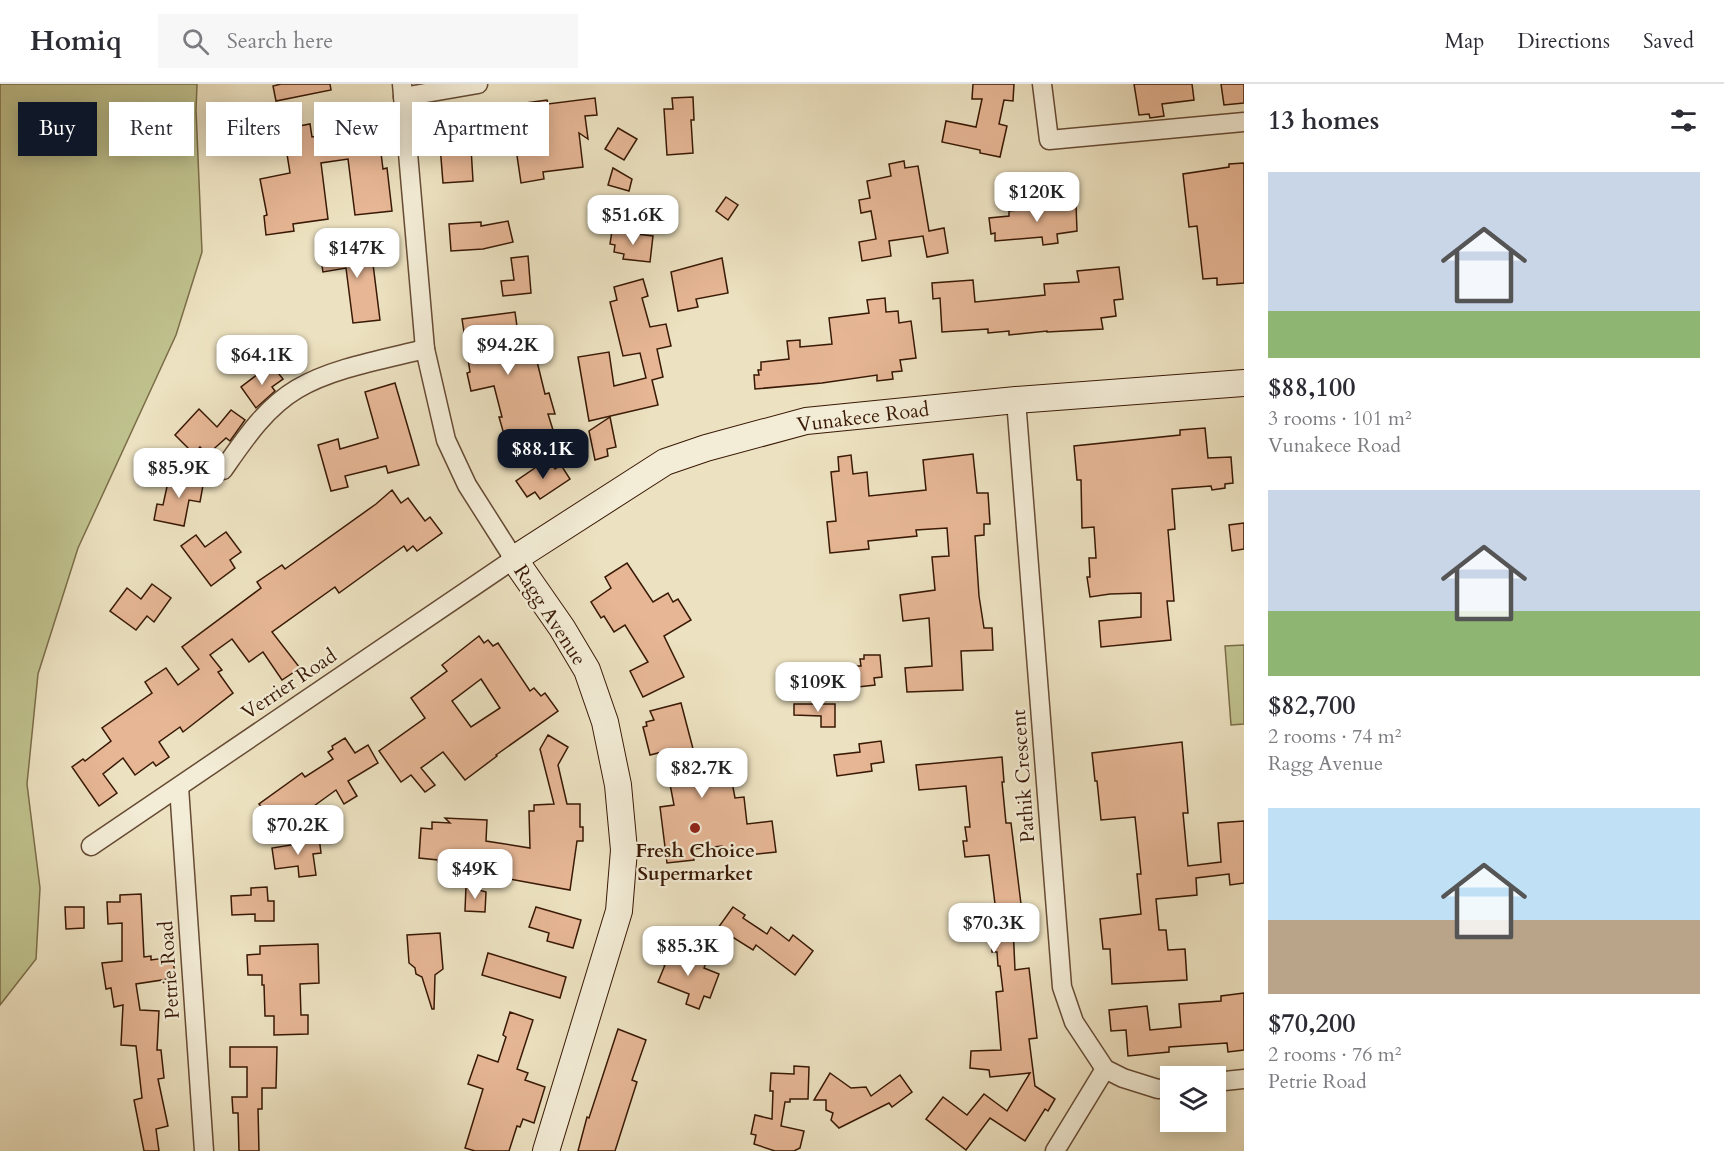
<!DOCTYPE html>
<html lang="en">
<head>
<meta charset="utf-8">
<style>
  :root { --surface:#fff; --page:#f7f7f7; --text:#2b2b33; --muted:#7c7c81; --line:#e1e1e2; --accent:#111827 }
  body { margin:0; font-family:Cardo,serif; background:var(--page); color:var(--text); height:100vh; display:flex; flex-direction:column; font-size:22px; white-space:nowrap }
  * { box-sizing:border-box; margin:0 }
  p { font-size:20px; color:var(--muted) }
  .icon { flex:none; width:33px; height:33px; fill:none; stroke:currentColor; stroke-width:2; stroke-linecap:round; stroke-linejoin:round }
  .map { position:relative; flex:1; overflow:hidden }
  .sheet { display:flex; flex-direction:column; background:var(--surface); width:480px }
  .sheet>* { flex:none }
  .top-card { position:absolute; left:18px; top:18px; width:570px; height:54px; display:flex; gap:12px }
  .fabs { position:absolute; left:1160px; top:982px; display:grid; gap:12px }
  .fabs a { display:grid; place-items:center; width:66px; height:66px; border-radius:0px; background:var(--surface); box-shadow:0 3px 15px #0003; font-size:30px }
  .price { position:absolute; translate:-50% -51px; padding:0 14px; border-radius:12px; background:#fff; color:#222; font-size:20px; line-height:39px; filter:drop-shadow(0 2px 3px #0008) }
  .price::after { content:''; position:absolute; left:50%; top:36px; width:18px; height:14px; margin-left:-9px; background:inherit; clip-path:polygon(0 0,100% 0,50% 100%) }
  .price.active { background:var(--accent); color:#fff }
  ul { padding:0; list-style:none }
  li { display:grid; align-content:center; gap:12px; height:318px; padding:0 24px }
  li span { display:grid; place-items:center; height:186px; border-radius:0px; color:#555 }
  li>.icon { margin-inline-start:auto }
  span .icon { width:108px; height:108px; fill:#fffc; stroke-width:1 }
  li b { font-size:26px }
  h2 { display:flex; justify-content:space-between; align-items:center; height:72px; padding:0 24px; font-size:26px }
  .pill { padding:0 21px; border-radius:0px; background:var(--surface); box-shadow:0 3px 15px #0003; font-size:21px; line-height:54px }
  .pill.active { background:var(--accent); color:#fff }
  header { display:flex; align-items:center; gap:36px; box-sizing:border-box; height:84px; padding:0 30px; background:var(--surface); border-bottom:2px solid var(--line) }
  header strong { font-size:28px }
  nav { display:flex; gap:33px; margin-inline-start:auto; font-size:21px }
  .search { width:420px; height:54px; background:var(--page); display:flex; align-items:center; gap:15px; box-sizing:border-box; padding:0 21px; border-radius:0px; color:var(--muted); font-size:22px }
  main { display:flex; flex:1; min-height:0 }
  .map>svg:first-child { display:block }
</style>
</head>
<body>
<header>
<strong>Homiq</strong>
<div class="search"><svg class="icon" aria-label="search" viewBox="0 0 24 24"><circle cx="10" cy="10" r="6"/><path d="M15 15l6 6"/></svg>Search here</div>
<nav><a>Map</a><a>Directions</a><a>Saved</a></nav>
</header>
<main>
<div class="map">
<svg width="1244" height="1067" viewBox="0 0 1244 1067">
  <rect width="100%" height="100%" fill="#ece1c0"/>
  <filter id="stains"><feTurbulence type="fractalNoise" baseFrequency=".00333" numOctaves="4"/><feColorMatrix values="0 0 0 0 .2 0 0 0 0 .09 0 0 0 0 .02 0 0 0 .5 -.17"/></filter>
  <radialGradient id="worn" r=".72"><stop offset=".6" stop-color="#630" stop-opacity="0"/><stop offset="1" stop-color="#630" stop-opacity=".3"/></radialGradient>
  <g fill="#bfc18d" stroke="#7c6d49" stroke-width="1.5">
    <path d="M0 0H197L196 26 202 168 176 251 78 464 38 590 27 700 40 804 36 875 0 921Z"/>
    <path d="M1244 561V640L1231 641 1225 562Z"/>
  </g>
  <g fill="#e6b695" stroke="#391905" stroke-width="1.5" fill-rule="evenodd">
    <path d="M281 0H330L331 6 276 17 273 2Z"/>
    <path d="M973 0H1014L1013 17 1004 16 999 40 1007 42 1000 73 980 69V66L942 58 946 37 976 43 982 15H972Z"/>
    <path d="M1134 0H1192L1194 16 1162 20 1164 32 1150 34 1149 30 1139 31Z"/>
    <path d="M1221 0H1244V19L1224 21Z"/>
    <path d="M693 13 694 36H691L693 69 667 71 664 25H673L672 14Z"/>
    <path d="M595 14 597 31 585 32 588 55 579 49 583 83 543 88 544 95 521 99 515 58 505 60 503 47 529 43 526 19 547 16 548 20Z"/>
    <path d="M366 26 370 54 379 53 383 85 387 84 392 127 355 131 348 75 321 79 328 135 293 140 294 147 266 151 264 132 267 131 260 95 290 89 283 45 310 40 312 53 349 47 346 29Z"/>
    <path d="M618 44 637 55 624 76 605 65Z"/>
    <path d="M470 47 473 97 443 99 439 49Z"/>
    <path d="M904 77 905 84 918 82 929 147 944 144 948 169 927 173 923 152 889 157 891 172 862 177 859 158 876 155 871 127 861 129 859 116 870 114 867 97 891 92 889 80Z"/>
    <path d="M1244 79V199L1217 201V194L1203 195 1197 142 1189 143 1183 90 1229 83V80Z"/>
    <path d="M613 84 632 95 629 107 608 101Z"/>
    <path d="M726 113 738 121 728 136 716 127Z"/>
    <path d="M1062 114 1064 121 1076 120 1077 147 1057 150 1058 159 1043 161 1042 153 995 157V149L991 150 989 134 1009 132V127L1039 124V120Z"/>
    <path d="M508 137 513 158 483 165 451 167 449 140 481 138V142Z"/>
    <path d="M612 147 653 152 650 178 623 175 624 170 614 168 615 161 610 160Z"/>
    <path d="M373 159 376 179 373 180 380 236 353 239 346 184 323 188 320 170Z"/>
    <path d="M528 172 531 209 503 212 501 197 514 196 511 174Z"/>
    <path d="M722 174 728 209 696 215 698 223 678 227 671 188Z"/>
    <path d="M1119 183 1123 215 1114 216 1116 232 1101 234 1103 245 1047 248V247L1009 251V247L988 249V245L942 248 940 214 933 215 932 199 973 196 975 218 1045 211 1044 200 1079 198 1077 187Z"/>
    <path d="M643 195 648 212 642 214 650 243 666 240 671 262 657 265 663 293 652 296 658 321 589 337 578 273 609 268 614 302 646 294 640 269 623 272 610 218 617 216 614 203Z"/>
    <path d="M885 214 886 228 898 227 899 239 911 237 916 274 900 276 902 287 892 288 893 295 877 297V291L822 299 755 305 754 291H759L758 286H761V278L789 275 787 257 800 256V263L832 260 829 234 869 229 867 216Z"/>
    <path d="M515 228 520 264 533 261 545 310 549 309 555 330H548L553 346 528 352 530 360 518 363 517 359 507 361 499 333H502L494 302 471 307 467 289 470 288 462 235Z"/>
    <path d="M271 280 283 295 272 303 275 307 256 324 241 303Z"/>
    <path d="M395 299 419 381 388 389 386 382 345 392 348 403 331 407 318 361 338 355 340 365 378 354 365 308Z"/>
    <path d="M199 325 217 343 231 326 245 336 230 357 226 354 207 371 200 363 194 370 175 351Z"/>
    <path d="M610 333 616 363 607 365 608 372 595 376 589 347Z"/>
    <path d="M1205 344 1208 374 1231 373 1233 399 1225 400V404L1212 406 1211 402 1172 405 1175 445 1168 446 1174 517H1167L1171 556 1101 563 1099 537 1141 533V509L1110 510 1090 513 1087 493H1090L1089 474H1096L1094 443 1082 444 1081 396H1077L1074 362 1180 351V346Z"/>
    <path d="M973 370 977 409H988L990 440H984V451L975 452 979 512 984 544H992L993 566 961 567 963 606 907 608 905 584 932 582 929 534 903 537 900 511 935 506 932 473 949 472 947 444 916 446 917 452 868 457 869 465 830 469 827 438 836 437 831 388 839 387 838 373 851 371 853 390 867 388 869 412 926 406 923 376Z"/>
    <path d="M548 375 555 385 561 381 570 395 540 415 535 408 527 413 516 397Z"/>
    <path d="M170 389 204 396 200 418 189 416 184 442 154 436 157 420 163 421Z"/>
    <path d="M392 406 401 419 408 414 425 437 430 433 442 449 417 467 413 462 407 467 404 462 339 509 335 503 272 548 300 584 282 596 263 568 249 578 232 555 210 571 222 586 218 588 233 609 183 648 180 643 159 658 169 673 156 682 153 678 135 691 123 674 103 690 117 709 99 722 72 683 83 675 85 677 111 657 102 644 152 609 145 598 166 584 178 601 199 585 182 563 261 504 257 498 282 481 285 485 376 420Z"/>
    <path d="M1244 439V465L1232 467 1229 441Z"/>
    <path d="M226 448 241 468 230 476 235 484 211 502 181 462 196 451 205 463Z"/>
    <path d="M627 479 653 518 668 509 673 518 678 515 691 536 664 552 684 593 643 613 630 587 648 578 625 541 614 548 604 532 601 534 591 518 611 504 605 493Z"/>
    <path d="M152 500 171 514 154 538 147 532 136 546 110 527 127 504 141 515Z"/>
    <path d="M479 552 484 559 488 556 493 562 498 559 530 607 534 604 541 612 545 609 558 627 496 671 497 672 465 696 443 668 421 684 435 701 425 708 411 691 401 698 379 667 425 634 411 614 447 587 442 581ZM481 595 500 624 471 643 452 617Z"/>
    <path d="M864 571H880L882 593 874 594 875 601 858 603 856 582H861L860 575H864Z"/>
    <path d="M681 619 697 680 715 677 716 685 729 682 735 714 744 713 747 740 772 737 776 768 723 774 722 762 693 765 694 776 667 779 660 723 674 721 669 695 679 693 674 665 650 671 643 643 647 642 646 638 654 636 650 627Z"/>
    <path d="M794 620H835V643H821V632L794 631Z"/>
    <path d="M548 651 568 663 558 681 567 720H580V743H583V757H577L570 806 487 791V793L475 791 474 796 442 794 443 778H438V776L419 774 421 744 432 745V738L450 739 445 734 487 736 486 757 530 764 529 727H534V721L554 720 540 665Z"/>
    <path d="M345 654 355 669 368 661 378 679 348 697 357 712 344 720 336 706 289 740 282 730 272 738 259 720 302 689 305 693 333 675 328 668 333 665 332 662Z"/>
    <path d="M881 657 884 678 871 680 872 687 837 692 834 671 860 668 859 660Z"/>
    <path d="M1182 658 1188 729H1183L1188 782 1221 778 1218 739 1244 737V799L1230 801 1229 790 1196 794 1197 811 1156 815 1159 846H1166L1168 866 1185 865 1187 896 1112 900 1110 865H1103L1100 835 1141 830 1137 790H1141L1135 733 1101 736 1097 697H1095L1092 669Z"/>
    <path d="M1002 673 1004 698H1002L1006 739H1011L1021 820 1022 842H1013L1015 886 1029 884 1037 954 1029 955 1035 1002 1055 1015 1048 1027 1045 1025 1025 1057 990 1034 966 1066 926 1035 943 1013 967 1031 984 1010 1007 1027 1030 989 990 993 989 986 970 984 971 967 1001 966 996 908 1003 907 1000 882H998L997 868H992L991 843H982L981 820H995L989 771 965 773 963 757H967L965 743H970L966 702 919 706 916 681Z"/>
    <path d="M319 753 321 769 313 770 316 791 299 793 298 782 275 785 272 764 303 759 300 756Z"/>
    <path d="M466 802 486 808 485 828 465 827Z"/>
    <path d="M267 803 268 817H274V837H255V830L232 831 231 812 251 811V804Z"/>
    <path d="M141 810 144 873 151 872V876L173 873 175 894 136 900 140 926 159 927 157 966H161L164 994 158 995 168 1042 156 1045 159 1067H144L134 1016 142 1014 136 962 121 961 123 921 114 923 111 904 106 905 102 879 122 877V839L108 840 107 818H120V811Z"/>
    <path d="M65 823H84V844L66 845Z"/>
    <path d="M536 823 581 836 573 864 547 857 549 849 529 843Z"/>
    <path d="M733 823 745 831 743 834 767 850 771 843 789 857 793 851 813 867 795 891 756 861 753 866 718 844Z"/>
    <path d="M440 849 443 885 435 891 434 925H432L422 893 416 890 415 884 409 879 407 851Z"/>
    <path d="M318 860 319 899 300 900 301 931H308V950L274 951V932H265L264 901H262V891H248L247 871 260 870V862Z"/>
    <path d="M666 865 706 879 704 884 719 890 710 914 704 912 699 925 686 920 689 910 658 898 665 881 661 880Z"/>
    <path d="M488 869 566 893 560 914 482 891Z"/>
    <path d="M1244 909V966L1228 968 1227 959 1169 963V968L1128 972 1126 946 1111 947 1109 926 1147 922 1150 946 1181 943 1179 920 1221 917V912Z"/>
    <path d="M510 928 533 936 517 985 528 989 525 996 545 1003 534 1039 523 1035 520 1043 517 1042 509 1067H475L465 1064 483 1005 468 1000 478 971 498 978 506 953 503 951Z"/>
    <path d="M618 945 646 956 632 996 637 998 615 1067H578L587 1033 589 1034Z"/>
    <path d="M230 963H277L276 1004H262V1025H258L259 1067H239L238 1029H233L232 1013H247V983H230Z"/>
    <path d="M794 982 809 983 808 1015H790V1018H785L781 1042 804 1047 800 1064 794 1067H775L754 1060 756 1051 751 1050 755 1031 772 1035 773 1007H770L771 989 794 990Z"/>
    <path d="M830 989 851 1004 866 1003 871 1012 900 991 912 1008 892 1023 889 1019 839 1044 831 1036 833 1029 826 1026V1016H814Z"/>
  </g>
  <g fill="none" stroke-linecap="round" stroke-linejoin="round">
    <defs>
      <g id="street">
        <path d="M1042 0 1049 56 1244 38"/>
        <path d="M403 13 478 0"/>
        <path d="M1016 316 1062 903 1074 938 1105 985 1123 994 1158 1005 1170 1004"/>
        <path d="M223 386C244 356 265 324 297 305 332 284 385 275 425 265"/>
        <path d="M179 703 204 1067"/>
        <path d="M91 762 514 475 467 401 446 356 425 265 402 0"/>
        <path d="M1215 998 1244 995"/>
        <path d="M1055 1067 1105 985"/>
      </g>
      <path id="secondary" d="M546 1067 619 827 624 766 618 701 605 638 587 586 562 544 514 475 665 378 706 364 806 337 1016 316 1244 299"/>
    </defs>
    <use href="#street" stroke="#664b34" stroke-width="21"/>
    <use href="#secondary" stroke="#391905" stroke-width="28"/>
    <use href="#street" stroke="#f3ecd6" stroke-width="18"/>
    <use href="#secondary" stroke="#f3ecd6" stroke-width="26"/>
  </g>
  <circle fill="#8f2418" stroke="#f3ecd6" stroke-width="2" cx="695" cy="744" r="6"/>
  <g text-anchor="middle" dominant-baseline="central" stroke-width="4.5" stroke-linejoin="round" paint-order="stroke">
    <g font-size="20" fill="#391905" stroke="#f3ecd6">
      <text transform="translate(863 333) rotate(-7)">Vunakece Road</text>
      <text transform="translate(550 531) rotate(57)">Ragg Avenue</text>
      <text transform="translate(289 600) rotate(-34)">Verrier Road</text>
      <text transform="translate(1023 692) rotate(-94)">Pathik Crescent</text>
      <text transform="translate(169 886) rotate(-94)">Petrie Road</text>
    </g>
    <g font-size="20" font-weight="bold" fill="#391905" stroke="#f3ecd6">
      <text x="695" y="766">Fresh Choice<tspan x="695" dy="23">Supermarket</tspan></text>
    </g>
  </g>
  <rect width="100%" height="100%" filter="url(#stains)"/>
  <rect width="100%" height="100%" fill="url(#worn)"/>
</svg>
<div class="fabs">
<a><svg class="icon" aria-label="layers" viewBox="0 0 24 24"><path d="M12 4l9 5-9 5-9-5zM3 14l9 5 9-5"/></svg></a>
</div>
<b class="price" style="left:1037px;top:139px">$120K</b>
<b class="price" style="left:633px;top:162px">$51.6K</b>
<b class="price" style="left:357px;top:195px">$147K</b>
<b class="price" style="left:508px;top:292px">$94.2K</b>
<b class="price" style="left:262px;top:302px">$64.1K</b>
<b class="price active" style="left:543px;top:396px">$88.1K</b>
<b class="price" style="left:179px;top:415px">$85.9K</b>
<b class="price" style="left:818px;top:629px">$109K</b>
<b class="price" style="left:702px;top:715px">$82.7K</b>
<b class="price" style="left:298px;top:772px">$70.2K</b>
<b class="price" style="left:475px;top:816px">$49K</b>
<b class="price" style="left:994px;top:870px">$70.3K</b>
<b class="price" style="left:688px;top:893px">$85.3K</b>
<div class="top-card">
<a class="pill active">Buy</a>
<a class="pill">Rent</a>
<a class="pill">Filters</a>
<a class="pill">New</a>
<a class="pill">Apartment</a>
</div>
</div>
<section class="sheet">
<h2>13 homes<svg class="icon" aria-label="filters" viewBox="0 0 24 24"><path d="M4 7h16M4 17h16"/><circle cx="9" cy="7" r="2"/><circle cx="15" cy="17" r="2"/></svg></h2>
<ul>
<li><span style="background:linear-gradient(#c9d6e8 75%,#8fb573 0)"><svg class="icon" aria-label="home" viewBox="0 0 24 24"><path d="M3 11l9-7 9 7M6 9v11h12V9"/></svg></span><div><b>$88,100</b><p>3 rooms · 101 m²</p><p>Vunakece Road</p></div></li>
<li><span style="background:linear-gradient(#c9d6e8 65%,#8fb573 0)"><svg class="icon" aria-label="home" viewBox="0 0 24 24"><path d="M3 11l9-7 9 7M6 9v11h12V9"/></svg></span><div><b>$82,700</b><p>2 rooms · 74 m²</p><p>Ragg Avenue</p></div></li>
<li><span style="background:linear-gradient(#bfe0f5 60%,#b9a48a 0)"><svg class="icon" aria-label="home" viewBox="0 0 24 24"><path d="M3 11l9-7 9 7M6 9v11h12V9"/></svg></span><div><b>$70,200</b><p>2 rooms · 76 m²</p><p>Petrie Road</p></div></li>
</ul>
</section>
</main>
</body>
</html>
